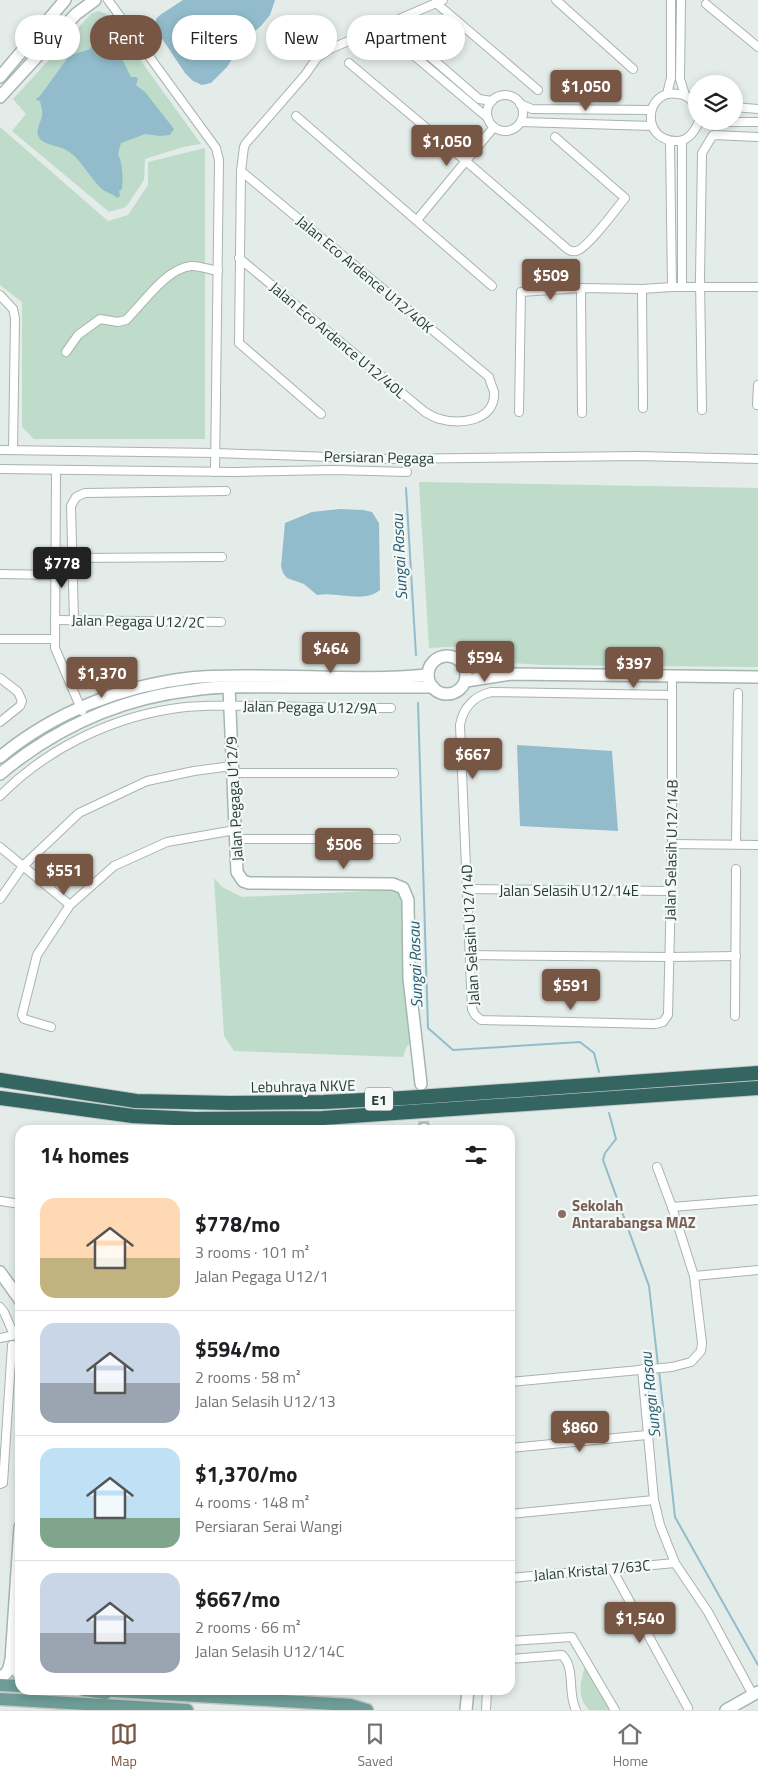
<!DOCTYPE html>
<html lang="en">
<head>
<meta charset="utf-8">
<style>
  :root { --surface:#fff; --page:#f6f6f6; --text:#202124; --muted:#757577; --line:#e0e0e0; --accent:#785644 }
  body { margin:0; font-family:"Titillium Web",sans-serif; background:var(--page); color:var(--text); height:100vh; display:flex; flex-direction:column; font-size:19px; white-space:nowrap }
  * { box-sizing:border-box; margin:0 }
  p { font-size:16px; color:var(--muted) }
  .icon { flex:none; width:28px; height:28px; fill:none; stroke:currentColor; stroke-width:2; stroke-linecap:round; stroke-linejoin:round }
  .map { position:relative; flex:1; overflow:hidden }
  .drawer { position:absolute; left:15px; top:1125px; width:500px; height:570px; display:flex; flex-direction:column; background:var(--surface); border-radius:15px; box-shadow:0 2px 8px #0003 }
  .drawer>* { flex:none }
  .guide { position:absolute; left:15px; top:15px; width:500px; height:45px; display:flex; gap:10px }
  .buttons { position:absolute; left:688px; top:75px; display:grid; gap:10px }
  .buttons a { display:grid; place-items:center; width:55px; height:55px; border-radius:50%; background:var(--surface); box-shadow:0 2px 8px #0003; font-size:25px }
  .price { position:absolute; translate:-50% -42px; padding:0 11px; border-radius:5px; background:var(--accent); color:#fff; font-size:16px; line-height:32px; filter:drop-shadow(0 1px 2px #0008) }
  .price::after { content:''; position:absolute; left:50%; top:30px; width:15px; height:11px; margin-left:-8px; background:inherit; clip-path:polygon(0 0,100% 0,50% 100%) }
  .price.active { background:#222; color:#fff }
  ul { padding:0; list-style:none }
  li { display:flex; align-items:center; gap:15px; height:125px; padding:0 25px }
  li+li { border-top:1px solid var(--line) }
  li span { display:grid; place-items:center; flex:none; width:140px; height:100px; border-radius:15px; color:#555 }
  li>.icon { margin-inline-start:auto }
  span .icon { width:60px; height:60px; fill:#fffc; stroke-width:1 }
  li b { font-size:21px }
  h2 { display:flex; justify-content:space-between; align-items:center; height:60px; padding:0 25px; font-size:21px }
  .pill { padding:0 18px; border-radius:22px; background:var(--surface); box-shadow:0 2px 8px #0003; font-size:18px; line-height:45px }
  .pill.active { background:var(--accent); color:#fff }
  .menu { display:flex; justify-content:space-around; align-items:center; height:70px; border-top:1px solid var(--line); background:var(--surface); font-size:14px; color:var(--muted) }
  .menu a { display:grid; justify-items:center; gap:2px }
  .menu .active { color:var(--accent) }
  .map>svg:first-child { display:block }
</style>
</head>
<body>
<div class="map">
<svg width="758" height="1710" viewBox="0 0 758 1710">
  <rect width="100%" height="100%" fill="#e4ece9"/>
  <g fill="#bfdbca">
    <path d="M98 11 107 14 201 144 183 147 145 159 144 180 126 207 109 212 12 131 26 114 13 99 91 14Z"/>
    <path d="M0 127 108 221 128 215 148 185V162L205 148V439H34L22 427V302L0 285Z"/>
    <path d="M419 482 758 488V667L543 665 481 661 465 646 429 648Z"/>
    <path d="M214 878 222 887 242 897 390 890 399 893 403 900 411 1041 406 1048 403 1057 234 1051 224 1036Z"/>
    <path d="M585 1665 612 1710H589C576 1696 581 1682 585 1665Z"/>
  </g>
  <g fill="#92bccb">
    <path d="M183 0H275L270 15 261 26 245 39 227 67 211 83 202 85 193 81 185 73 155 28 156 19 160 15Z"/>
    <path d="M93 41 96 43 101 42C105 47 107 44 112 47 121 54 126 67 131 77H136L138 79 136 85 145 92 174 129 170 135 160 136 145 134 121 143 118 154C123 165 123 177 122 189L119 191 120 196 117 198C112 193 106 193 101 188 88 176 80 156 64 149 56 145 41 145 38 135 36 128 41 122 42 116 43 111 41 106 40 101L36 100V99L40 96 69 56 90 49Z"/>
    <path d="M340 509 363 510 372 512 379 523 380 590C363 604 338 591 317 595L304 584 287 578 283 573 281 566 285 523 312 512Z"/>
    <path d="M517 745 612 751 618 831 520 826Z"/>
  </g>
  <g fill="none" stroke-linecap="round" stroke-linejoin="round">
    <g stroke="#92bccb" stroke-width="2">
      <path d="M406 488 416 655"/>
      <path d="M418 703 428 1028 453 1050 580 1042 594 1053 599 1072"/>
      <path d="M609 1113 616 1139 605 1153 603 1160 649 1286 658 1365"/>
      <path d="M659 1370 675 1517 758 1665"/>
    </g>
    <path stroke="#bec9c6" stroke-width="11" stroke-dasharray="11 5.5" stroke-linecap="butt" d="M422 1088 424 1129"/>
    <defs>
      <g id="street">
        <path d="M108 0 216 148 219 160 215 472"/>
        <path d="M556 0 633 69"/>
        <path d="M681 0 680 79 685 95"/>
        <path d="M436 3 538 90"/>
        <path d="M706 4 758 47"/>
        <path d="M390 22 479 99 492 101"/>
        <path d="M380 27 488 118"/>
        <path d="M349 63 467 162 565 247C568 250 572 252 576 251 586 250 617 208 625 198L555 137"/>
        <path d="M667 94 671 78V0"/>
        <circle cx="505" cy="113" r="18"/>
        <path d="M520 104 532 109 651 110"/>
        <path d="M696 107C693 100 687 95 678 94 645 88 639 141 677 141 689 141 695 131 699 121"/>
        <path d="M734 107 758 109"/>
        <path d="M296 116 492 286"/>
        <path d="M521 122 652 126"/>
        <path d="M699 122H758"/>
        <path d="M670 141 672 287"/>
        <path d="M682 141V287"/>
        <path d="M417 220 494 127"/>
        <path d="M239 258 425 412C430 415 435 418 440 419 460 425 496 421 494 392 493 388 490 382 489 377L241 171"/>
        <path d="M581 288 582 413"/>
        <path d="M642 289 643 408"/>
        <path d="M0 295 13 309 15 318 13 450"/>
        <path d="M66 352 78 335 100 319 118 322 126 320C144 303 165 269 191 266 199 265 210 270 218 271"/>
        <path d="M757 405 758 385"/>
        <path d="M702 410 700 279 702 153 713 135 758 137"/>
        <path d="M519 412 521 292 581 288 642 289 672 287H758"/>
        <path d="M321 414 239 343 241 171 244 147 246 143 305 75 317 58 330 49 443 0"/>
        <path d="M0 450 216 453 387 459 638 456 758 459"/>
        <path d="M0 469 234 472 335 470 407 472"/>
        <path d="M56 471 55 648 82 711"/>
        <path d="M73 558 222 557"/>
        <path d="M0 574 55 575"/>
        <path d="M55 620 221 622"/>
        <path d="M74 620 71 506 76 497 85 493 226 491"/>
        <path d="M0 639H55"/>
        <path d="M0 678 18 692 22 701 20 706 0 722"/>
        <path d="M672 695 491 692C474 696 463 708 460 725L472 1009 475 1015 481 1020 655 1024 663 1022 668 1015 672 844V676"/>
        <path d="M232 773H394"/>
        <path d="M0 796C45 750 108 719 171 709 203 704 237 706 270 706 310 707 351 708 391 708"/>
        <path d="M235 839H396"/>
        <path d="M672 844 758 845"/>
        <path d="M736 844 738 693"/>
        <path d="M0 847 70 905"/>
        <path d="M467 889 672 891"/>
        <path d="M0 899 23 866 79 813 147 781 194 771 232 766"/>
        <path d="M470 955 670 957 736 956"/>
        <path d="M735 1016 736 869"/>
        <path d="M51 1027 24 1019 22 1015 37 955 70 905 114 866 167 842 235 830"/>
        <path d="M1 1201 20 1204"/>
        <path d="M672 1207 758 1200"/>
        <path d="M694 1276 758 1270"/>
        <path d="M0 1307 4 1312 14 1335"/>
        <path d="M0 1338 20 1334"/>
        <path d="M642 1369 654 1500 660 1525 675 1563 708 1612 753 1695"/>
        <path d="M510 1382 672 1367 691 1362 701 1351 702 1343 694 1276 672 1207 657 1167"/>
        <path d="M510 1448 647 1435"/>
        <path d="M0 1484 3 1483 12 1345"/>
        <path d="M510 1514 654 1500"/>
        <path d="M612 1569 688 1708"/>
        <path d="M510 1578 675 1563"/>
        <path d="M510 1641 572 1637 615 1710"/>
        <path d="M510 1659 562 1655C576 1668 567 1693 576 1710"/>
        <path d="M486 1710 487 1690"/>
      </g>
      <g id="secondary">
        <path d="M0 77 65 0"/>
        <path d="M0 97 76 14 95 0"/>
        <circle cx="447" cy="675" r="19"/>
        <path d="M464 666 502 673"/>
        <path d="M466 681 511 674 758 677"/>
        <path d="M229 687 237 872 243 881 249 883 393 884 403 888 408 900 409 978 421 1084"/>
        <path d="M0 757C53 713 121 686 190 678 207 676 225 676 243 676 304 675 366 681 428 675"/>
        <path d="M0 774C55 728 121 698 193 690 228 685 264 687 299 687 344 687 388 687 433 687"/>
        <path d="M424 1129 425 1130"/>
        <path d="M0 1272 20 1300"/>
        <path d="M11 1660 20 1676"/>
        <path d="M0 1679 8 1671 11 1660 20 1527"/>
        <path d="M466 1710 468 1690"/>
        <path d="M726 1710 758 1692"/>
      </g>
      <g id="primary">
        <path d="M0 1685 20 1686"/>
        <path d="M84 1690 106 1693"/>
        <path d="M98 1690 350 1705 367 1710"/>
        <path d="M0 1699 187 1710"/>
      </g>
      <g id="highway">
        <path d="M0 1080 136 1101 230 1103 324 1102 404 1098 758 1073"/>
        <path d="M0 1098 133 1116 195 1119 323 1118 758 1088"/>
      </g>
    </defs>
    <use href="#street" stroke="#a7b4b0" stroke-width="10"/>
    <use href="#secondary" stroke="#a4b6b2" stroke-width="14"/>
    <use href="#primary" stroke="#c2c8c7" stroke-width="15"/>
    <use href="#highway" stroke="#c2c8c7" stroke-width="16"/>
    <use href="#street" stroke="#fff" stroke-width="8"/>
    <use href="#secondary" stroke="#fff" stroke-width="11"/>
    <use href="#primary" stroke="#6e9c96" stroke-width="12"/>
    <use href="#highway" stroke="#346560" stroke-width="14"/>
  </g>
  <circle fill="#8d6e63" stroke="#f4f9f7" stroke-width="2" cx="562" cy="1214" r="5"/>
  <g text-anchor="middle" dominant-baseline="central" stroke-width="4.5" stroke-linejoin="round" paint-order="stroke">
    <rect fill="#f4f9f7" stroke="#637571" stroke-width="1" x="365" y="1087.5" width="28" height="23" rx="4"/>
    <g font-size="14" font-weight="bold" fill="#253c38">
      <text x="379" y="1099">E1</text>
    </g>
    <g font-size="15" fill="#253c38" stroke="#f4f9f7">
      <text transform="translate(365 274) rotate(40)">Jalan Eco Ardence U12/40K</text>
      <text transform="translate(338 340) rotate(40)">Jalan Eco Ardence U12/40L</text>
      <text transform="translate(379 457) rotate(1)">Persiaran Pegaga</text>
      <text transform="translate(138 621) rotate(1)">Jalan Pegaga U12/2C</text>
      <text transform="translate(310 707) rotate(1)">Jalan Pegaga U12/9A</text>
      <text transform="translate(234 799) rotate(-93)">Jalan Pegaga U12/9</text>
      <text transform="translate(671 850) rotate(-89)">Jalan Selasih U12/14B</text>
      <text x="569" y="890">Jalan Selasih U12/14E</text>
      <text transform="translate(470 935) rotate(-93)">Jalan Selasih U12/14D</text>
      <text transform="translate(303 1086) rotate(-1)">Lebuhraya NKVE</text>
      <text transform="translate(592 1570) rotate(-5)">Jalan Kristal 7/63C</text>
    </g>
    <g font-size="15" font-weight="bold" fill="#785e54" stroke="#f4f9f7" text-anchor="start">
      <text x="572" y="1205">Sekolah<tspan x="572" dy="17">Antarabangsa MAZ</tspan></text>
    </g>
    <g font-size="16" font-style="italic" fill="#265c71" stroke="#f4f9f7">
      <text transform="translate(399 557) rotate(-93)">Sungai Rasau</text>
      <text transform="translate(415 965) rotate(-92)">Sungai Rasau</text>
      <text transform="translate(650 1395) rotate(-96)">Sungai Rasau</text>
    </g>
  </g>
</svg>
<div class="buttons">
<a><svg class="icon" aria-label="layers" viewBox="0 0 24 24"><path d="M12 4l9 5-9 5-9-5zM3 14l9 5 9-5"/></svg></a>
</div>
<b class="price" style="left:586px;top:112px">$1,050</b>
<b class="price" style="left:447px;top:167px">$1,050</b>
<b class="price" style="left:551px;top:301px">$509</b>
<b class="price active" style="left:62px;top:589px">$778</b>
<b class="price" style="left:331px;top:674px">$464</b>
<b class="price" style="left:485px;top:683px">$594</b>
<b class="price" style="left:634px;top:689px">$397</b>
<b class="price" style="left:102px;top:699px">$1,370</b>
<b class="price" style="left:473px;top:780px">$667</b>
<b class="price" style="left:344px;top:870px">$506</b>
<b class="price" style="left:64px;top:896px">$551</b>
<b class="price" style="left:571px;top:1011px">$591</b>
<b class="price" style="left:580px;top:1453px">$860</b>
<b class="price" style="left:640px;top:1644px">$1,540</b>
<div class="guide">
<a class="pill">Buy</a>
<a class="pill active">Rent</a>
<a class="pill">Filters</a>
<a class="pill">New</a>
<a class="pill">Apartment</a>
</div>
<section class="drawer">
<h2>14 homes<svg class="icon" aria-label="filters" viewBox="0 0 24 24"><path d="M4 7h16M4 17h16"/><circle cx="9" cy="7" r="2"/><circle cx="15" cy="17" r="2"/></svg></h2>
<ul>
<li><span style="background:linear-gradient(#ffd9b3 60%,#c2b280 0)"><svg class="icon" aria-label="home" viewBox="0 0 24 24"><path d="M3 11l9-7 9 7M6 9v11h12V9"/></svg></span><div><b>$778/mo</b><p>3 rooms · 101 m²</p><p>Jalan Pegaga U12/1</p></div></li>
<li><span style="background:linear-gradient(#c9d6e8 60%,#9aa5b1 0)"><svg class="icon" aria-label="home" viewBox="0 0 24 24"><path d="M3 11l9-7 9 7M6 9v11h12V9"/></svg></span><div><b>$594/mo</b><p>2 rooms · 58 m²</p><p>Jalan Selasih U12/13</p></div></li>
<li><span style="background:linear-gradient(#bfe0f5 70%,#7fa58c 0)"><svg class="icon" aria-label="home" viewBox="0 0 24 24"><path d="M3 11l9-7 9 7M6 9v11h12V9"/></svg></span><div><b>$1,370/mo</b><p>4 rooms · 148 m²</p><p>Persiaran Serai Wangi</p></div></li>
<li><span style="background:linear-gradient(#c9d6e8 60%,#9aa5b1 0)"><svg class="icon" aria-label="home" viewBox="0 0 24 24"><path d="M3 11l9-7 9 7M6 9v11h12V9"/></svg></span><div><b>$667/mo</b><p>2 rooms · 66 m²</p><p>Jalan Selasih U12/14C</p></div></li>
</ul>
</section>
</div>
<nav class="menu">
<a class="active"><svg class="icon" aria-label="map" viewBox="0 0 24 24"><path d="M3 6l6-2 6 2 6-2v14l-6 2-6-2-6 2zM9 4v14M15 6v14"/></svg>Map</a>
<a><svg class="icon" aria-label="saved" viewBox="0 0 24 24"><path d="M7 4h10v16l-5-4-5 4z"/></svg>Saved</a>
<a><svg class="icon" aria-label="home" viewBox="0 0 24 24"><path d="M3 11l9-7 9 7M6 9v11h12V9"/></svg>Home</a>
</nav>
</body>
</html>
